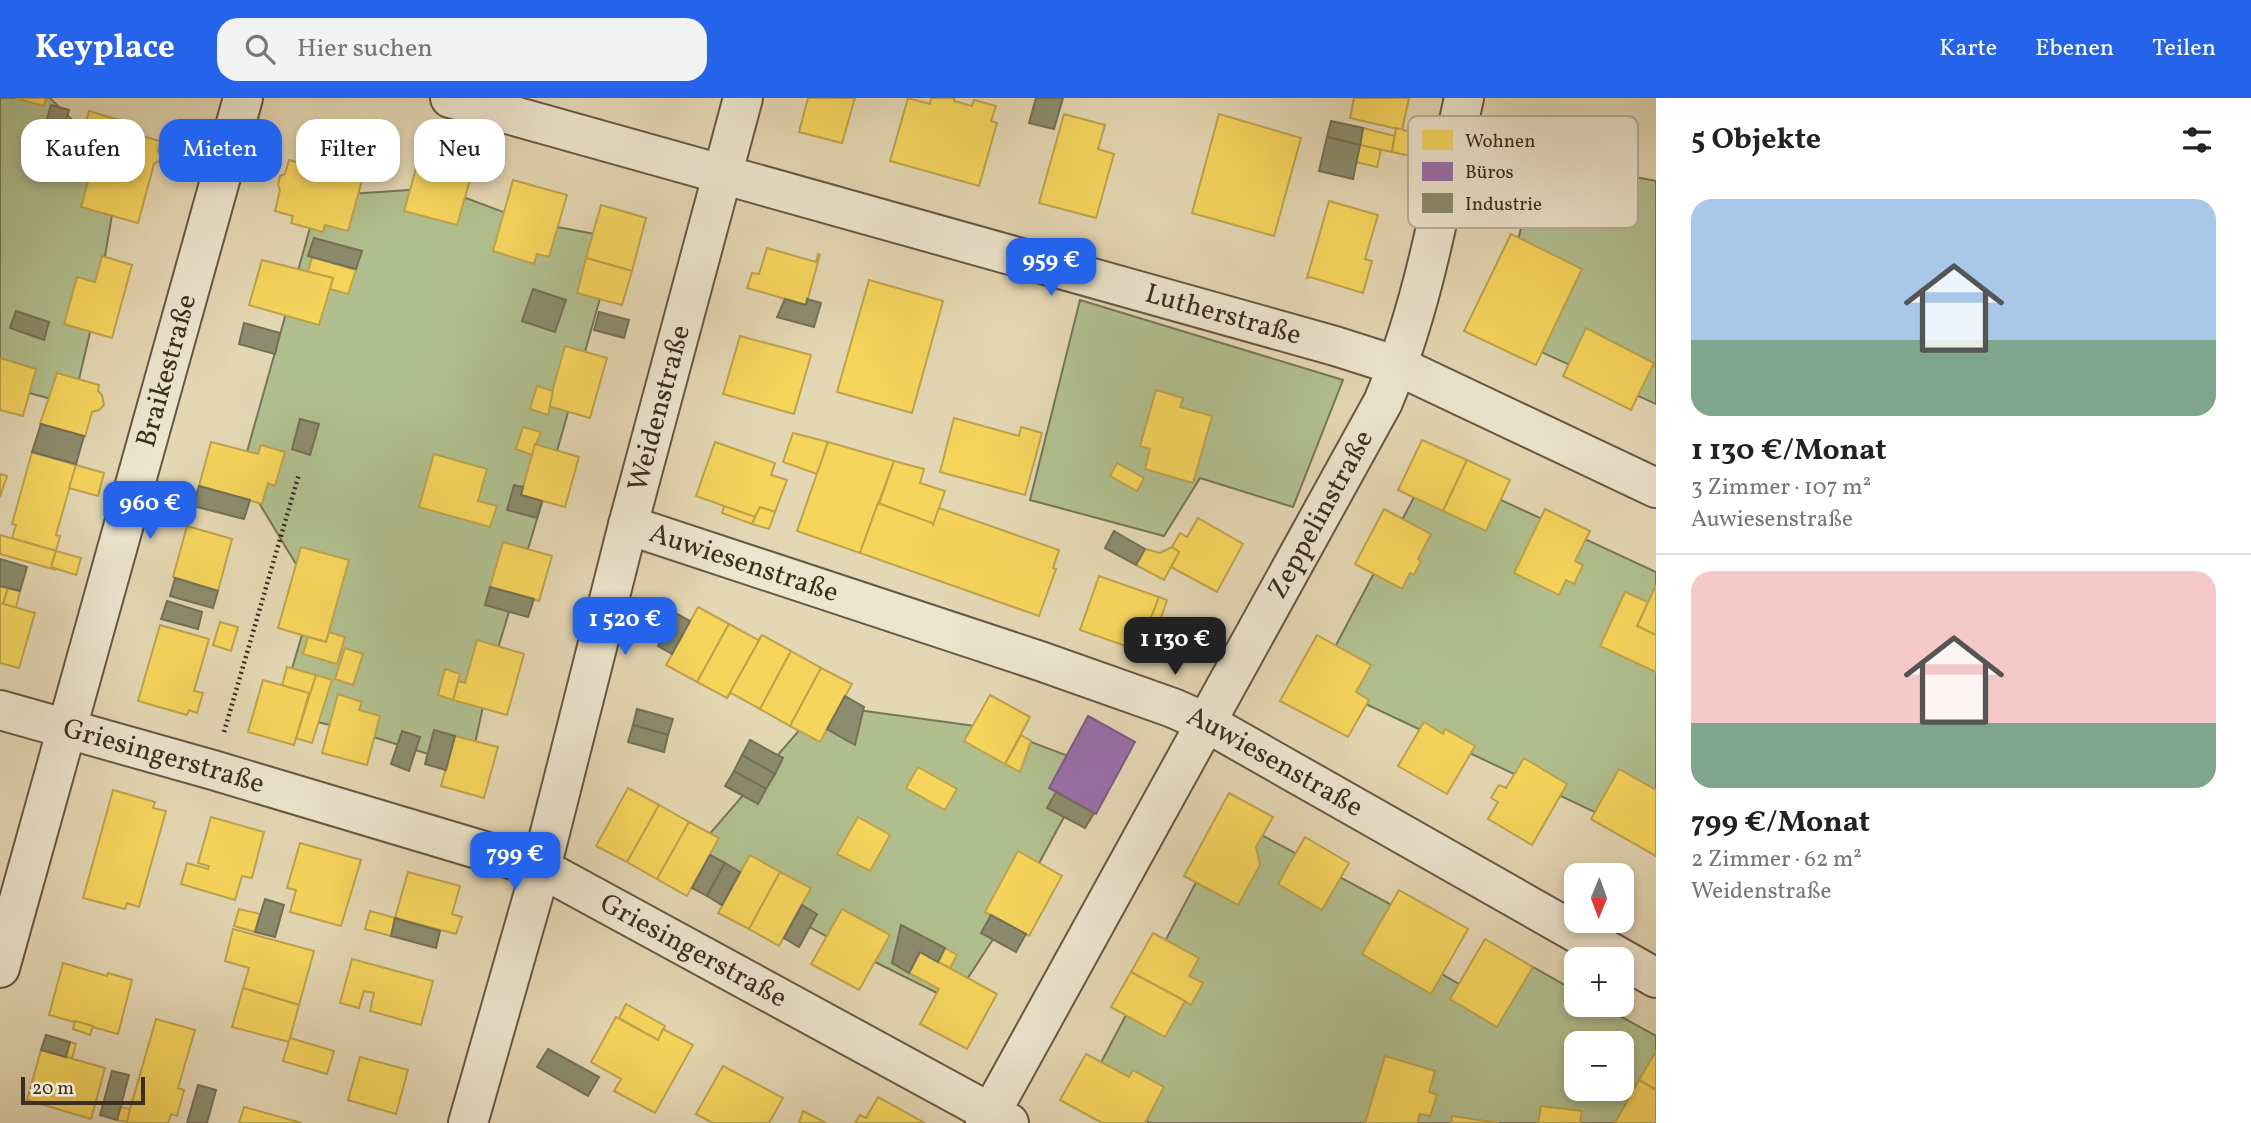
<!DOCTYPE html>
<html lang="de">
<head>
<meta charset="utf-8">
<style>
  :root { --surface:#fff; --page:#f2f2f2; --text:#222; --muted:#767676; --line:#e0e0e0; --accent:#2563eb }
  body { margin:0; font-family:Vollkorn,serif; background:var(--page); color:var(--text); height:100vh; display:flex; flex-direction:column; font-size:26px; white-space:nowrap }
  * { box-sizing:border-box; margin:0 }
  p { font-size:23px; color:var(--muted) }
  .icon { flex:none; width:38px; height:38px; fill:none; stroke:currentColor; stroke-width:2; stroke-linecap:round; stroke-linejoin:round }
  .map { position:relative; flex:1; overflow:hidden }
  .sheet { display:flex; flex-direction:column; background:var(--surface); width:595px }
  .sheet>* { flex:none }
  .hud { position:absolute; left:21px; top:21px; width:665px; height:63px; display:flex; gap:14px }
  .needle { width:46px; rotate:181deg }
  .fabs { position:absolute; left:1564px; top:765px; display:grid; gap:14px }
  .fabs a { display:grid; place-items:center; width:70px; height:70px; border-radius:14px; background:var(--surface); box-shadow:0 4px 10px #0003; font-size:35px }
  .scale { position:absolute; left:21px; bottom:18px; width:124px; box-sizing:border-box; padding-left:7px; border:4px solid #3c2e22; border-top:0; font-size:19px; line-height:24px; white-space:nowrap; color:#3c2e22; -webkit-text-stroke:5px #ede5ce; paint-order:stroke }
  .price { position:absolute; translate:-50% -60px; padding:0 16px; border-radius:14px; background:var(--accent); color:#fff; font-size:23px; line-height:46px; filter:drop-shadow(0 2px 4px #0008) }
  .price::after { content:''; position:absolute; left:50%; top:42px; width:21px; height:16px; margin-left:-10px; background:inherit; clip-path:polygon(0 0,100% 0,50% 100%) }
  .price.active { background:#222; color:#fff }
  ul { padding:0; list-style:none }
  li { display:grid; align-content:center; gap:14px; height:371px; padding:0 35px }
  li+li { border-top:2px solid var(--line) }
  li span { display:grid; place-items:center; height:217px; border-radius:21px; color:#555 }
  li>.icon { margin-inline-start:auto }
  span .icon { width:126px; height:126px; fill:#fffc; stroke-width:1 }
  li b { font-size:30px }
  h2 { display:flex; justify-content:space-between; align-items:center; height:84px; padding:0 35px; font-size:30px }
  .pill { padding:0 24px; border-radius:21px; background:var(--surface); box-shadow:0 4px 10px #0003; font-size:24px; line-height:63px }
  .pill.active { background:var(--accent); color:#fff }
  header { display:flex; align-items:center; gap:42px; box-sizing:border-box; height:98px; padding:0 35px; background:var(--accent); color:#fff }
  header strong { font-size:33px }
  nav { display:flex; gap:38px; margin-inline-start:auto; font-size:24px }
  .search { width:490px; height:63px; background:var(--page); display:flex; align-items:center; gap:18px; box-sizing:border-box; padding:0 24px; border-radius:21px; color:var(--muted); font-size:26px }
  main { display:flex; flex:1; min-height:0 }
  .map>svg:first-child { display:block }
</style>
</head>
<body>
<header>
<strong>Keyplace</strong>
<div class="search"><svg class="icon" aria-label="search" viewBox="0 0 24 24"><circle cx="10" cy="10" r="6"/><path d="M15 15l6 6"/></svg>Hier suchen</div>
<nav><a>Karte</a><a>Ebenen</a><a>Teilen</a></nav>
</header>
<main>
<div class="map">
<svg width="1656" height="1025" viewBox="0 0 1656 1025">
  <rect width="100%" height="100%" fill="#e4d7b3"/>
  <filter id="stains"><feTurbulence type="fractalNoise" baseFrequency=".00286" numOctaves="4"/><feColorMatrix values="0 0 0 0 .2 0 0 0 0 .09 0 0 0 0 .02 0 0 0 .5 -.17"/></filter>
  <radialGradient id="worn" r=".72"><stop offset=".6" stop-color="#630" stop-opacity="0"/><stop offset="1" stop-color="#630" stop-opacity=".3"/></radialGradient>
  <g fill="#b1bf8f" stroke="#767658" stroke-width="2" fill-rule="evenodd">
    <path d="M0 0H50L120 69 98 200 73 307 0 287Z"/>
    <path d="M1537 60 1656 83V306L1497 234Z"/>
    <path d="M439 90 530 124 617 140 550 378 489 580 470 669 351 632 279 615 314 496 241 375 319 98Z"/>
    <path d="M1080 202 1343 282 1293 409 1200 380 1164 438 1030 402Z"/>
    <path d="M1430 369 1656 474V743L1317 583Z"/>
    <path d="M821 607 997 631 1092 667 1023 795 953 903 851 852 688 761Z"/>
    <path d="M1230 720 1401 812 1419 863 1487 902 1533 869 1577 894V906L1600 907 1656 938V993L1650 1025H1150L1087 991ZM1577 945H1622V990H1577Z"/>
  </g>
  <g fill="#f6d55c" stroke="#bea34b" stroke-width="2">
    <path d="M15 0H46L44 8Z"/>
    <path d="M808 0H855L842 45 799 34Z"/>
    <path d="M908 0 930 6 931 0H954V3L972 8 974 2 996 8 991 23 997 25 979 88 890 63Z"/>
    <path d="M1354 0H1409L1402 32 1350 20Z"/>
    <path d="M89 13 126 24 124 33 160 43 158 53 162 61 154 66 138 125 81 109 96 55 78 51Z"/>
    <path d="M1064 16 1105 27 1098 51 1114 56 1096 120 1039 105Z"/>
    <path d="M1219 16 1301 40 1274 138 1192 115Z"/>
    <path d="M1363 30 1395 38 1392 54 1360 47Z"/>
    <path d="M1396 30 1426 38 1420 60 1392 54Z"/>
    <path d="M1360 47 1381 52 1377 69 1356 64Z"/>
    <path d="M78 51 96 55 89 78 72 73Z"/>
    <path d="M421 53 474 68 457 127 404 113Z"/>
    <path d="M289 62 330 73 332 65 364 75 348 133 325 127 323 134 291 125 293 118 275 113 280 92 278 87 280 78 285 76Z"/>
    <path d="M513 82 567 97 549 159 537 156 534 166 493 153Z"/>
    <path d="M1329 103 1378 117 1365 161 1372 163 1363 195 1310 179 1307 180Z"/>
    <path d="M601 107 646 120 632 173 586 160Z"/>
    <path d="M1511 136 1582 171 1536 267 1464 233Z"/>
    <path d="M767 150 816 164 818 156 820 157 806 207 747 190 752 175 759 176Z"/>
    <path d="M102 158 132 167 112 240 64 226 77 179 95 184Z"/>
    <path d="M312 159 356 172 348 196 330 191 333 180 308 174Z"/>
    <path d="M586 160 632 173 622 207 577 195Z"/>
    <path d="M262 162 333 180 319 227 249 207Z"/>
    <path d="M869 182 943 203 912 315 837 294Z"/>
    <path d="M1586 230 1654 265 1631 312 1563 278Z"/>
    <path d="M740 238 811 257 794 316 723 296Z"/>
    <path d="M565 248 607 260 590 320 548 308Z"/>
    <path d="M0 260 36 271 23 318 0 312Z"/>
    <path d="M57 275 99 287 98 293 102 297 104 307 99 312 92 314 85 339 40 326Z"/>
    <path d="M537 288 553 293 548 317 530 311Z"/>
    <path d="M1156 292 1183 300 1180 309 1212 318 1193 385 1145 371 1150 351 1140 348Z"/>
    <path d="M954 320 1019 338 1021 329 1042 335 1025 397 940 374Z"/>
    <path d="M523 329 541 334 532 357 516 351Z"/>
    <path d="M793 335 828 344 817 376 783 364Z"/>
    <path d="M1422 342 1467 362 1443 413 1398 392Z"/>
    <path d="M211 344 258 356 261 347 285 354 275 388 268 385 262 406 199 388Z"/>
    <path d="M715 344 775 365 771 377 787 382 775 414 760 409 755 419 696 398Z"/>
    <path d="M828 344 894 363 860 455 797 433Z"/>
    <path d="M535 346 579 359 565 409 521 397Z"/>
    <path d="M32 354 76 367 56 437 60 438 56 453 12 440 16 427 12 426Z"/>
    <path d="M434 356 487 371 478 403 497 408 490 429 419 409Z"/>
    <path d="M1467 362 1510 382 1486 433 1443 413Z"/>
    <path d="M894 363 924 371 920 385 945 393 933 427 932 425 879 406Z"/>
    <path d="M1117 365 1144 380 1137 393 1110 378Z"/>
    <path d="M76 367 104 375 98 398 69 390Z"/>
    <path d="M0 376 7 378 0 399Z"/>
    <path d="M878 405 932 425 933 427 939 410 1059 452 1053 470 1056 471 1039 518 860 455Z"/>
    <path d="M724 408 755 419 752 426 722 415Z"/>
    <path d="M760 409 775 414 769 431 752 426Z"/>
    <path d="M1384 411 1431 436 1418 461 1421 463 1414 477 1410 475 1402 491 1355 466Z"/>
    <path d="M1545 411 1590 433 1575 463 1583 467 1574 486 1566 482 1559 497 1514 475Z"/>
    <path d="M1198 420 1243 446 1217 494 1171 469 1179 454 1172 449 1180 435 1187 439Z"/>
    <path d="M187 428 232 441 218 493 173 479Z"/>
    <path d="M0 437 56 453 51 469 56 472 0 456Z"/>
    <path d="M503 444 552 458 539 503 490 489Z"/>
    <path d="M301 449 349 462 326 544 278 530Z"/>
    <path d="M1172 449 1179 454 1164 482 1136 467 1145 451 1160 455Z"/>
    <path d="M56 453 81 460 76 477 51 469Z"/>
    <path d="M1099 478 1159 499 1148 528 1157 532 1148 556 1080 532Z"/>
    <path d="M1656 487V537L1637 528Z"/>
    <path d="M0 488 8 490 3 506 0 505Z"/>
    <path d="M8 490 20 493 16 510 3 506Z"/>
    <path d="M1625 494 1648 504 1637 528 1656 537V574L1600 548Z"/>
    <path d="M1159 499 1167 502 1157 532 1148 528Z"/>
    <path d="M0 505 35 515 19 570 0 565Z"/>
    <path d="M698 509 729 526 697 584 666 567Z"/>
    <path d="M220 524 238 529 231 553 213 547Z"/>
    <path d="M729 526 758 542 762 537 727 600 697 584Z"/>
    <path d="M160 527 209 541 194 593 203 595 197 615 189 612 187 617 138 603Z"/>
    <path d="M329 534 345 539 337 566 303 556 308 539 326 544Z"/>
    <path d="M762 537 791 553 760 611 731 595 727 600Z"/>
    <path d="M1317 537 1371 567 1356 594 1369 602 1348 639 1280 603Z"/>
    <path d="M477 542 524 556 507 617 453 602 458 583 465 585Z"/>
    <path d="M345 550 363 556 353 587 335 581Z"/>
    <path d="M791 553 821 570 790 628 760 611Z"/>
    <path d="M287 569 316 577 311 596 282 587Z"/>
    <path d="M821 570 852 586 820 644 790 628Z"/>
    <path d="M445 571 460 576 453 602 438 597Z"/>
    <path d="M316 577 332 582 312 645 296 640Z"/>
    <path d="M263 582 309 595 294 647 248 634Z"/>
    <path d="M338 596 362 604 359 612 380 618 367 667 322 655Z"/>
    <path d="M990 597 1030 619 1005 666 964 643Z"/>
    <path d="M1424 624 1443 636 1445 631 1475 648 1447 696 1398 668Z"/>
    <path d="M1021 637 1031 643 1020 674 1005 666Z"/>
    <path d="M455 638 498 649 484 700 441 688Z"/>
    <path d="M1524 660 1567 686 1532 747 1488 721 1498 704 1491 700 1499 687 1506 690Z"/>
    <path d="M918 669 957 691 945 712 906 690Z"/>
    <path d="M1619 671 1656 692V758L1591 721Z"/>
    <path d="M628 690 659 707 627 764 596 748Z"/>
    <path d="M113 692 155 704 153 710 166 713 139 809 127 805 125 811 83 800Z"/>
    <path d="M1229 695 1273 719 1256 749 1260 767 1238 807 1184 778Z"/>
    <path d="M659 707 689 724 657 781 627 764Z"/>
    <path d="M211 719 264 734 252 780 242 778 235 802 181 786 187 765 208 771 209 768 198 765Z"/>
    <path d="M858 719 890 737 870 773 837 756Z"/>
    <path d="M689 724 719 740 687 798 657 781Z"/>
    <path d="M1305 739 1349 765 1322 812 1278 786Z"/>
    <path d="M300 745 361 762 341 828 290 814 296 792 287 790Z"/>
    <path d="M1018 753 1062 778 1029 838 985 814Z"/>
    <path d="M750 757 780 774 749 831 718 815Z"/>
    <path d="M408 774 460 788 452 816 462 819 456 836 395 820Z"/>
    <path d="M780 774 811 790 779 848 749 831Z"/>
    <path d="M1399 792 1468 831 1431 896 1362 856Z"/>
    <path d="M239 811 260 816 255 834 234 828Z"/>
    <path d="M842 811 890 837 859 892 811 866Z"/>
    <path d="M370 813 395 820 391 838 365 831Z"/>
    <path d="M233 831 314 853 299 907 243 890 249 870 225 863Z"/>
    <path d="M1153 835 1199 860 1189 878 1203 885 1191 907 1131 874Z"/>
    <path d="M1485 841 1533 869 1497 929 1450 901Z"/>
    <path d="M945 850 957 857 950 870 938 864Z"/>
    <path d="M920 854 997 896 967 951 920 926 939 891 909 875Z"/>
    <path d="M352 861 433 883 421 927 370 913 374 895 364 893 359 910 340 905Z"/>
    <path d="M63 865 107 878 108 875 132 882 118 936 49 917Z"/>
    <path d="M1131 874 1185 903 1165 939 1111 909Z"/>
    <path d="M243 890 299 907 289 944 232 929Z"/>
    <path d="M626 906 665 928 658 942 619 920Z"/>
    <path d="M616 919 658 942 663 931 693 947 655 1015 614 993 621 981 591 964Z"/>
    <path d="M156 921 195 932 178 990 184 992 177 1018 171 1016 168 1025H126Z"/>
    <path d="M75 923 93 928 90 937 73 931Z"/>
    <path d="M290 940 334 953 327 976 283 963Z"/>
    <path d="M70 944 76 946 72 960 66 959Z"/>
    <path d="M41 952 105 970 91 1021 27 1002Z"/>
    <path d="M1656 953V992L1639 982Z"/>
    <path d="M1086 956 1129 979 1133 972 1164 989 1145 1025H1102L1060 1002Z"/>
    <path d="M1385 958 1435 973 1429 994 1437 997 1430 1018 1420 1016 1417 1025H1365Z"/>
    <path d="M360 959 408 972 396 1016 348 1002Z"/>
    <path d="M723 968 783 1000 769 1025H713L696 1016Z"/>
    <path d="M1639 982 1656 992V1025H1615Z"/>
    <path d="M878 999 925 1025H855L860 1017 866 1020Z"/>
    <path d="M1541 1008 1582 1013 1580 1025H1538Z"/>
    <path d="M121 1009 130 1011 127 1024 117 1022Z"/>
    <path d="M244 1009 302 1025H239Z"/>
    <path d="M803 1013 826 1025H799Z"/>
    <path d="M1452 1018 1499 1025H1451Z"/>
  </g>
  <path fill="#9970ab" stroke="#7d5c82" stroke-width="2" d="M1088 618 1135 644 1096 716 1049 690Z"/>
  <g fill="#8c8c6e" stroke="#747057" stroke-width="2">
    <path d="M1036 0H1063L1054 31 1029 25Z"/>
    <path d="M51 7 69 12 60 43 42 38Z"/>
    <path d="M1331 23 1363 30 1360 47 1327 39Z"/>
    <path d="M1327 39 1360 47 1353 81 1319 73Z"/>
    <path d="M314 140 362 153 356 171 308 158Z"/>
    <path d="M533 191 566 202 555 234 522 223Z"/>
    <path d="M785 201 806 207 807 201 821 205 814 229 777 219Z"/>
    <path d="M16 213 49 224 44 242 10 230Z"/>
    <path d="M599 214 629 222 624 240 594 232Z"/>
    <path d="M244 225 280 235 275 256 239 246Z"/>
    <path d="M300 321 319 326 310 357 292 351Z"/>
    <path d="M41 326 84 338 76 366 32 354Z"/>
    <path d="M514 387 523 389 521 397 542 403 537 420 507 412Z"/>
    <path d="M199 388 250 402 244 421 193 408Z"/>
    <path d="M1114 433 1145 451 1136 467 1105 450Z"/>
    <path d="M0 461 27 469 20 493 0 488Z"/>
    <path d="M175 480 218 493 213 510 170 498Z"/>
    <path d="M490 489 534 501 528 519 485 507Z"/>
    <path d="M167 503 202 514 198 531 161 521Z"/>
    <path d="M675 515 690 523 672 556 658 548Z"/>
    <path d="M845 598 864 609 855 647 827 631Z"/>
    <path d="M637 611 673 621 668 637 633 627Z"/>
    <path d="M633 627 668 637 664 654 628 644Z"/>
    <path d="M434 632 455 638 446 672 425 666Z"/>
    <path d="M402 633 420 639 409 673 391 666Z"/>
    <path d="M750 642 783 660 775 676 742 657Z"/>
    <path d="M742 657 775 676 766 691 734 673Z"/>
    <path d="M734 673 766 691 758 706 725 688Z"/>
    <path d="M1056 694 1094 715 1085 730 1047 710Z"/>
    <path d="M710 757 725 765 707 798 692 790Z"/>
    <path d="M725 765 740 774 722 807 707 798Z"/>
    <path d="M265 801 284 807 275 839 255 834Z"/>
    <path d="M802 807 817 816 799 849 784 840Z"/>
    <path d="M991 817 1026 836 1016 854 981 835Z"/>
    <path d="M395 820 440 833 436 850 391 838Z"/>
    <path d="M901 827 945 850 938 864 920 854 909 875 892 865Z"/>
    <path d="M46 937 70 944 66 959 41 952Z"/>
    <path d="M548 951 599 979 588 998 537 969Z"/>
    <path d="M112 973 129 977 117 1022 100 1017Z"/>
    <path d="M198 987 216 992 207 1025H187Z"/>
  </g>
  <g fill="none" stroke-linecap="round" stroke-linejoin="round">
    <defs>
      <g id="minor">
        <path id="s1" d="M450 0 1335 248 1398 268 1656 390"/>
        <path id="s2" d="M628 427 1040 563 1173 610 1207 625 1656 880"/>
        <path id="s3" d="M0 612 213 672 541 770 1009 1025"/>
        <path id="s4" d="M0 870 243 0"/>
        <path id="s5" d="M468 1025 541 770 628 427 743 0"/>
        <path id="s6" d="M985 1025 1383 304C1424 207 1441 103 1464 0"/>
      </g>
    </defs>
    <use href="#minor" stroke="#665846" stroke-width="42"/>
    <path stroke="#3c2e22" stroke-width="4.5" stroke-dasharray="2 3.5" stroke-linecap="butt" d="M224 634 299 376"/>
    <use href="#minor" stroke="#ede5ce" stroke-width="38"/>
  </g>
  <g text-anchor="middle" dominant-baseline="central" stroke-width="7" stroke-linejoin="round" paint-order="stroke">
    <g font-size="28" fill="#3c2e22" stroke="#ede5ce">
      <text stroke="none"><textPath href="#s1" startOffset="803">Lutherstraße</textPath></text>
      <text stroke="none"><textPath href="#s4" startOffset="620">Braikestraße</textPath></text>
      <text stroke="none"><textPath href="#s5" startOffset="740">Weidenstraße</textPath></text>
      <text stroke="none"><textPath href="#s6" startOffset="695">Zeppelinstraße</textPath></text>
      <text stroke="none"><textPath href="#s2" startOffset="122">Auwiesenstraße</textPath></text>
      <text stroke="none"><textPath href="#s3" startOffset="170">Griesingerstraße</textPath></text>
      <text stroke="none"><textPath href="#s2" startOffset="690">Auwiesenstraße</textPath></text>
      <text stroke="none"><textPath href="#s3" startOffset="737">Griesingerstraße</textPath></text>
    </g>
  </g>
  <rect x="1408" y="18" width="230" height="112" rx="10" fill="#ede5ce" stroke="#b8ae9a" stroke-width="2"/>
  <rect x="1422" y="32" width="31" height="20" fill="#f6d55c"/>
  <rect x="1422" y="64" width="31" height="19" fill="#9970ab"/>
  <rect x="1422" y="95" width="31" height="20" fill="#8c8c6e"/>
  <g font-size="19" fill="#3c2e22">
    <text x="1465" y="49">Wohnen</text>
    <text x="1465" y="80">Büros</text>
    <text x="1465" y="112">Industrie</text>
  </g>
  <rect width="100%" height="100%" filter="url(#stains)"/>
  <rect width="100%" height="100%" fill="url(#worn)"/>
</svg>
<div class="fabs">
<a><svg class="needle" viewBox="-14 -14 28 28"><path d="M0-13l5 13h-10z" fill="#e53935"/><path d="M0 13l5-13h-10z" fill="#767676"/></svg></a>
<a>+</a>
<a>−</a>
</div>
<div class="scale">20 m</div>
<b class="price" style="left:1051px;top:200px">959 €</b>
<b class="price" style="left:150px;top:443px">960 €</b>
<b class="price" style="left:625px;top:559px">1 520 €</b>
<b class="price active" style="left:1175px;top:579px">1 130 €</b>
<b class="price" style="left:515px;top:794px">799 €</b>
<div class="hud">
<a class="pill">Kaufen</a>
<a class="pill active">Mieten</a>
<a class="pill">Filter</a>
<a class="pill">Neu</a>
</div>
</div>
<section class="sheet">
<h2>5 Objekte<svg class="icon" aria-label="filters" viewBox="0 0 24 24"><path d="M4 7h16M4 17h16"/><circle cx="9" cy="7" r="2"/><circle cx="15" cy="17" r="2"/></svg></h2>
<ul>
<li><span style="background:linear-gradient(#a9c7e8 65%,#7fa58c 0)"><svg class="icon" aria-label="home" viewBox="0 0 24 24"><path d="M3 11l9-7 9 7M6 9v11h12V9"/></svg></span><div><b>1 130 €/Monat</b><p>3 Zimmer · 107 m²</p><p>Auwiesenstraße</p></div></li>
<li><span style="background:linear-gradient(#f6c9c9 70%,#7fa58c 0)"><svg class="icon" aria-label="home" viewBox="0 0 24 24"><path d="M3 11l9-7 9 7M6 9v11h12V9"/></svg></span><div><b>799 €/Monat</b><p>2 Zimmer · 62 m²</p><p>Weidenstraße</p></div></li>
</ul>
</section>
</main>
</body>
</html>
